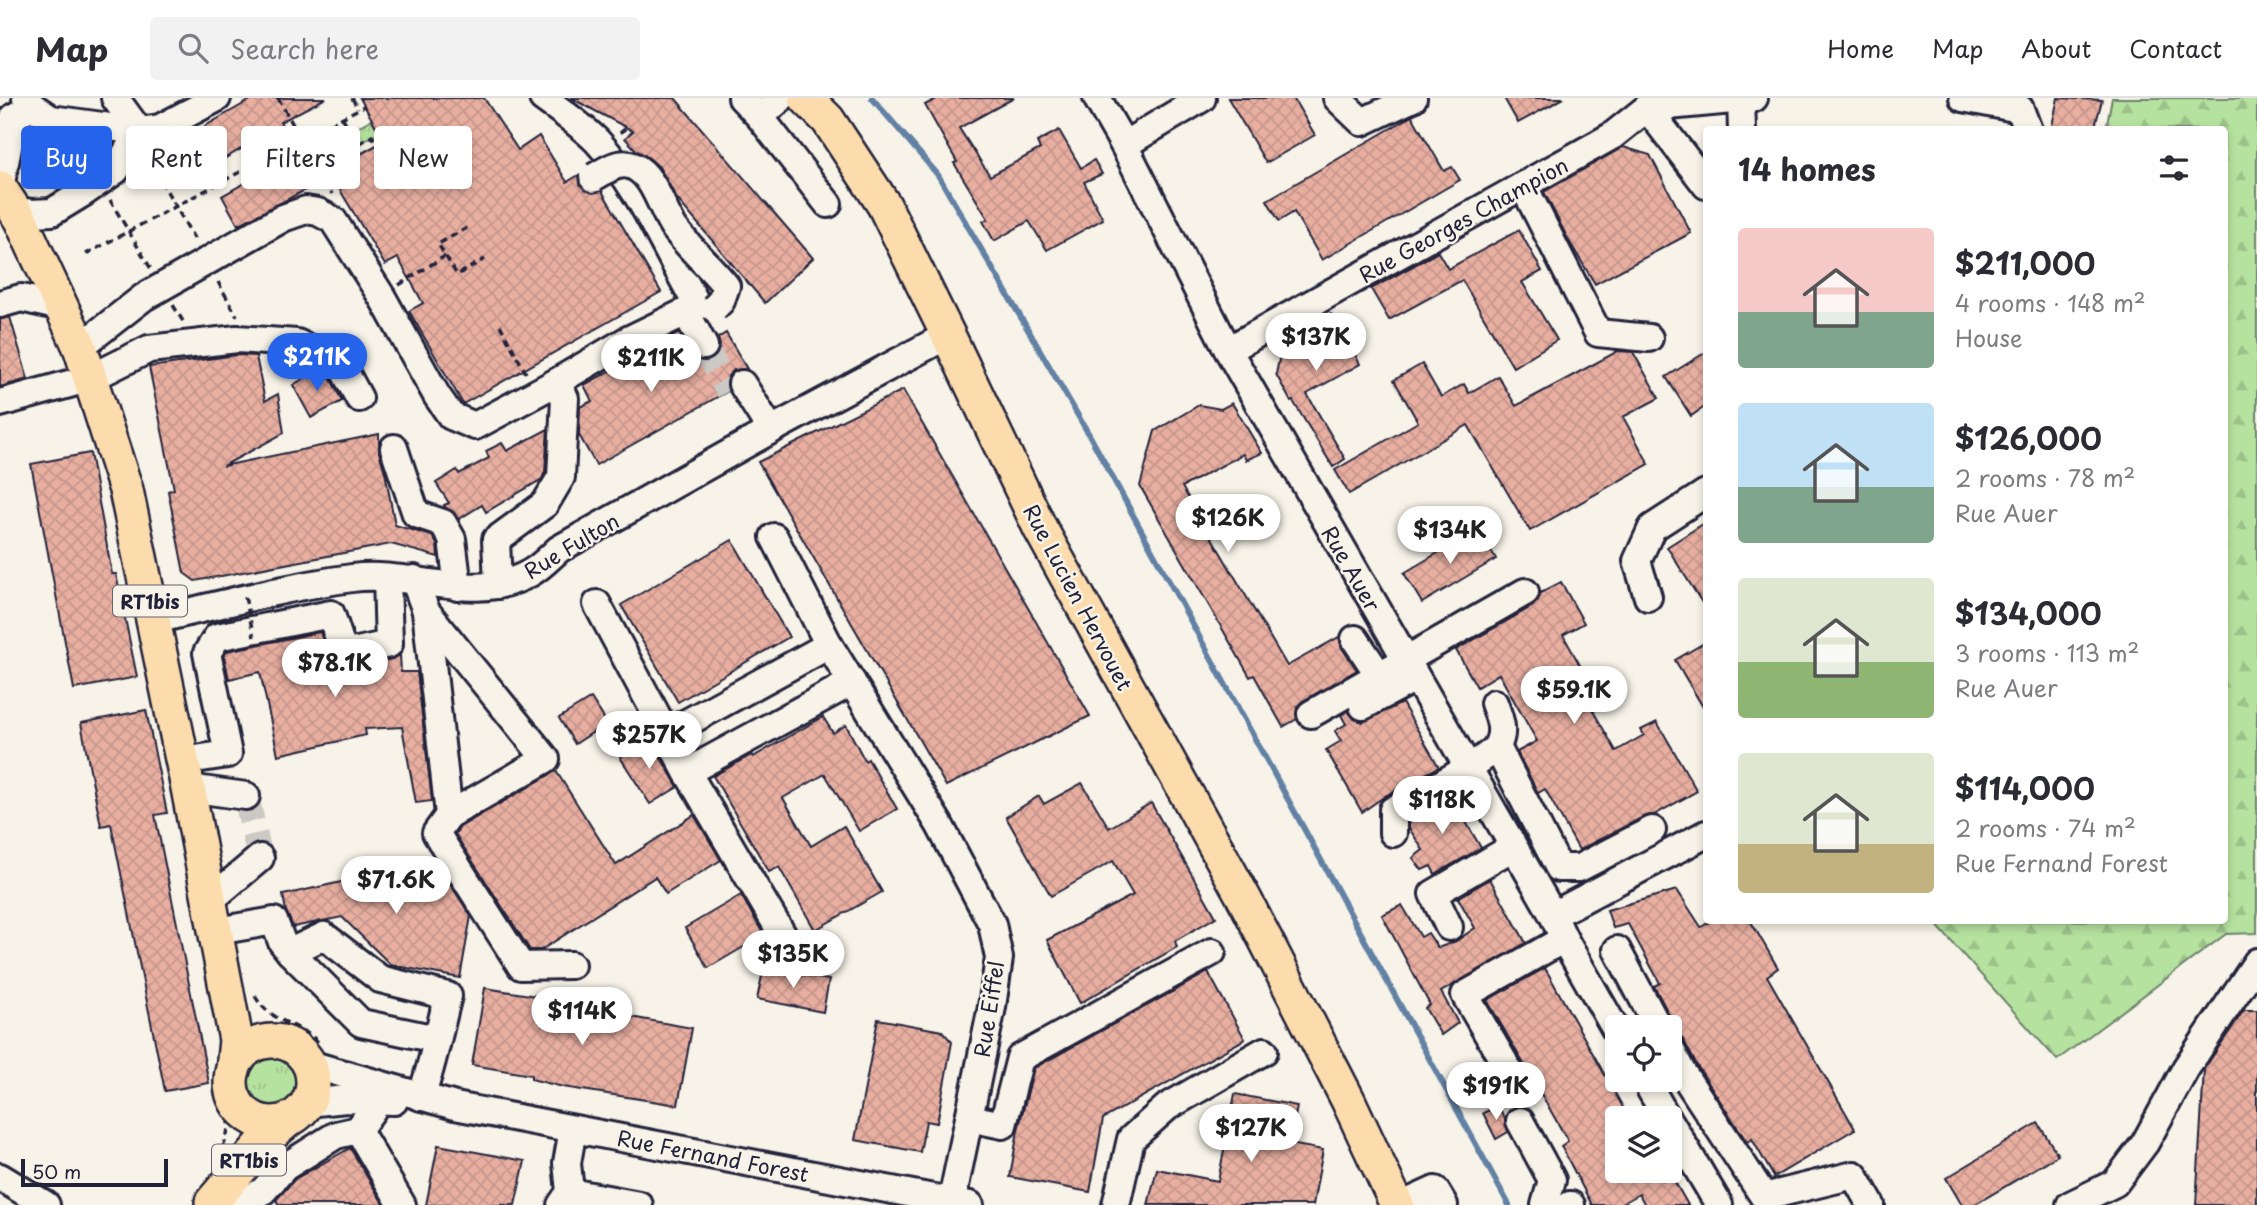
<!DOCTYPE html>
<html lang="en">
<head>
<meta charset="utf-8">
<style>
  :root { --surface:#fff; --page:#f2f2f3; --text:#2b2b33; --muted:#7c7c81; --line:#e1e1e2; --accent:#2563eb }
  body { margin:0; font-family:"Playpen Sans",sans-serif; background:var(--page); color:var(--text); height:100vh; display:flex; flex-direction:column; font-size:26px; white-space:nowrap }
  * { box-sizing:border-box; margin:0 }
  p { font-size:23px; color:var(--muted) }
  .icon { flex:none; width:38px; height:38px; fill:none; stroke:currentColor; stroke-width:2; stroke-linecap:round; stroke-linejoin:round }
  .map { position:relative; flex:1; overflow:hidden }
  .panel { position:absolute; left:1703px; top:28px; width:525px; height:798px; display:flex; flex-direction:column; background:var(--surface); border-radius:7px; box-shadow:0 4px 10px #0003 }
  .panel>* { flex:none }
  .guide { position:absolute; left:21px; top:28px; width:665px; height:63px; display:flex; gap:14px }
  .controls { position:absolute; left:1605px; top:917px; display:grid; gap:14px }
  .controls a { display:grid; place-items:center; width:77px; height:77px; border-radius:7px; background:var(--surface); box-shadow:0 4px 10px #0003; font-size:35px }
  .scale { position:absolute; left:21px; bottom:18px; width:147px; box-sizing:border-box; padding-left:7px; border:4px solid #22223b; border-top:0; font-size:19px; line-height:24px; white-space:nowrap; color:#22223b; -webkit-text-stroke:5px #f7f3e8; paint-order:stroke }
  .price { position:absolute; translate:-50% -60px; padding:0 16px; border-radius:24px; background:#fff; color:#222; font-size:23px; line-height:46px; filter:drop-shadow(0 2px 4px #0008) }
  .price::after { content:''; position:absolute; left:50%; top:42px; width:21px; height:16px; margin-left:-10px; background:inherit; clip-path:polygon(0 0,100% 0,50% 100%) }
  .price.current { background:var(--accent); color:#fff }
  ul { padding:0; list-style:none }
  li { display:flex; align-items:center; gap:21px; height:175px; padding:0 35px }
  li span { display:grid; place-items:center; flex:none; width:196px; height:140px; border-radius:7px; color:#555 }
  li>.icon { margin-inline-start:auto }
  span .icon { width:84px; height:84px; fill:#fffc; stroke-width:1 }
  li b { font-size:30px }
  h2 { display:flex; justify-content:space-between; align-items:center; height:84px; padding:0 35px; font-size:30px }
  .tag { padding:0 24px; border-radius:7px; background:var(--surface); box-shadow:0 4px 10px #0003; font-size:24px; line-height:63px }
  .tag.current { background:var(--accent); color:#fff }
  header { display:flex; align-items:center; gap:42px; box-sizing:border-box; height:98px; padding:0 35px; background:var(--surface); border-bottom:2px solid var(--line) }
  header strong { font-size:33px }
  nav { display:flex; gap:38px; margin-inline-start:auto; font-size:24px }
  .search { width:490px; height:63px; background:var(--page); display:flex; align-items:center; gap:18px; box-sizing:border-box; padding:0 24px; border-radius:7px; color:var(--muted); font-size:26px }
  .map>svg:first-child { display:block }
</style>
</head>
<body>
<header>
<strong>Map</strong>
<div class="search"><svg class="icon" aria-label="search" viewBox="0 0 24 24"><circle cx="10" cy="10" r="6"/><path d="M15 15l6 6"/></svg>Search here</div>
<nav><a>Home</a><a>Map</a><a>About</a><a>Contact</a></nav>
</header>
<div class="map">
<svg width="2257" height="1107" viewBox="0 0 2257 1107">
  <defs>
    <pattern id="grass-tufts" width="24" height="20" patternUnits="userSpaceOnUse" patternTransform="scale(1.75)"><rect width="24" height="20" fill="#b6e29f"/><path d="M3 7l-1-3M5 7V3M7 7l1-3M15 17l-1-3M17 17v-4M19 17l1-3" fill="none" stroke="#9cc28a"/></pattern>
    <pattern id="forest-firs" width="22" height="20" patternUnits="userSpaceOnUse" patternTransform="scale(1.75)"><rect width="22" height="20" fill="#b6e29f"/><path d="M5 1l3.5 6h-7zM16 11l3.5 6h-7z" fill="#9cc28a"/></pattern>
    <pattern id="building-cross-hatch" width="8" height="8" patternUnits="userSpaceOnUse" patternTransform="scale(1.75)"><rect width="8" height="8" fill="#e8afa1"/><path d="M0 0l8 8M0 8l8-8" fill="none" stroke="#c7968c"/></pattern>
  </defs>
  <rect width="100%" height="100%" fill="#f7f3e8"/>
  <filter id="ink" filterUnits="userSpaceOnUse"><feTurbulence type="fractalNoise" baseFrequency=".0143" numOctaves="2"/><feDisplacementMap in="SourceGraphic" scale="14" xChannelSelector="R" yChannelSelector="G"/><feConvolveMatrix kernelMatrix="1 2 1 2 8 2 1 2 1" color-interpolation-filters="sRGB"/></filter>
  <g filter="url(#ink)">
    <g fill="url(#grass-tufts)" stroke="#6c826d" stroke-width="2">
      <path d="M372 21 380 37 372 38 323 65 315 52Z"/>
      <circle cx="273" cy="986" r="26"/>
    </g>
    <path fill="url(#forest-firs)" stroke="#6c826d" stroke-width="2" d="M2112 0H2257V835L2226 836 2057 962 1933 823 2224 822V32L2106 31Z"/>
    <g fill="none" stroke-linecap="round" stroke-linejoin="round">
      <path stroke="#6281a4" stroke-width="6" d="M872 0 938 77 1091 340 1509 1107"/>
    </g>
    <g fill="url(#building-cross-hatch)" stroke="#22223b" stroke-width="2">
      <path d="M254 0H326L280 24 282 27 205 72 186 39Z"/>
      <path d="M360 0H484L518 52 539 38 567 84 579 77 580 86 585 92 593 95 602 93 661 194 463 306 409 213 423 205 398 160 385 167 337 87 351 82 342 66 384 43Z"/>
      <path d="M571 0H675L813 160 765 205 677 101 659 69 649 60 636 52 625 40 633 33Z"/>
      <path d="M938 0H1014L959 30 990 78 1040 51 1037 44 1059 32 1081 70 1094 62 1102 76 1084 84 1103 121 1047 152 1029 123 994 143 983 123 988 121 954 65 957 64 925 7Z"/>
      <path d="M1228 0H1293L1315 37 1266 65Z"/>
      <path d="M1504 0H1564L1518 25Z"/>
      <path d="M2058 0 2102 2 2094 32H2051Z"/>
      <path d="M1412 18 1444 73 1452 69 1460 82 1322 162 1294 114 1279 123 1267 102Z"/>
      <path d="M1623 49 1650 57 1691 135 1595 186 1569 143 1544 94Z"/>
      <path d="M296 56 315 87 238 127 222 98Z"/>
      <path d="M1519 132 1542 173 1522 184 1557 242 1513 269 1462 182 1389 222 1371 191 1438 154 1448 171Z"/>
      <path d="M1331 216 1343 238 1348 235 1356 251 1353 253 1360 266 1307 296 1345 361 1333 369 1293 303 1291 304 1276 276 1283 242Z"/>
      <path d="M10 219 28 281 0 289V221Z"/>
      <path d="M679 235 690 256 696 262 704 264 712 262 717 257 720 248 718 240 726 235 747 271 734 272 728 278 726 286 728 293 596 367 579 337 580 309 592 303 584 287Z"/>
      <path d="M1618 253 1633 254 1659 300 1623 319 1649 366 1530 433 1468 327 1349 396 1335 372 1418 324 1394 282 1422 266 1441 299 1464 286 1469 295 1498 278 1516 308Z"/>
      <path d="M1706 254V308L1691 318 1666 279Z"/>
      <path d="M237 257 256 258 265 303 278 296 284 335 223 368 379 336V354L385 374 395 427 432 438 437 446 438 459 391 446 195 483 184 475 168 393 174 391 149 269Z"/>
      <path d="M318 272 329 277 342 303 311 320 293 287Z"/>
      <path d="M903 292 1090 618 946 688 758 364Z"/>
      <path d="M1232 305 1262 355 1246 362 1243 356 1182 389 1287 568 1339 539 1342 550 1357 572 1303 603 1297 609V621L1283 629 1254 577 1250 579 1140 388 1155 333 1199 307 1221 311Z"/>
      <path d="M548 331 545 374 542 381 486 414 482 407 459 421 445 409 444 407 449 405 436 385 457 372 459 376 489 360 486 353 502 345 507 353Z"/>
      <path d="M90 355 112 476H116L137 579 74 591 31 366Z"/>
      <path d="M1706 424V511L1667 449Z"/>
      <path d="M1478 431 1496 461 1422 505 1404 475Z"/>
      <path d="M732 442 789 539 678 604 621 507Z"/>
      <path d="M1561 484 1584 525 1563 537 1603 608 1593 613 1616 653 1644 637 1641 632 1657 624 1697 693 1654 717 1645 718 1579 752 1545 691 1538 695 1517 654 1537 643 1499 576 1477 589 1456 552 1533 508 1538 502 1540 495Z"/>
      <path d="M320 534 329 561 340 572 392 561 400 557 401 574H417L432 703 416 705 402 629 365 631 366 637 278 657 260 574 229 581 224 558 227 553Z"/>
      <path d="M1706 544V614L1675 562Z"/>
      <path d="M591 600 607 625 575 646 559 620Z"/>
      <path d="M1402 605 1439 669 1385 698 1362 714 1326 652 1341 643 1335 633 1346 626 1341 617 1348 613 1354 621 1363 624Z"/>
      <path d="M146 612 167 715 155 717 209 985 165 993 111 726 101 728 81 625Z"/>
      <path d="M823 619 833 635 846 627 865 663 868 661 897 711 859 733 825 676 783 700 811 748 844 728 882 794 815 832 779 769 769 774 713 678 751 657 753 659Z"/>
      <path d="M650 641 678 689 650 706 620 659Z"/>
      <path d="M556 673 616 767 694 717 721 762 666 796 655 779 541 852H530L455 736 460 729Z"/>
      <path d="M1082 685 1109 730 1151 705 1216 819 1175 843 1177 849 1080 905 1047 842 1133 797 1113 763 1051 798 1006 719 1039 698 1044 706Z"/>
      <path d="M1451 698 1481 750 1435 776 1431 768 1422 772 1413 760 1423 752 1409 730V721Z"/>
      <path d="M435 763 471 818 460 880 391 867 342 819 293 829 286 813 283 797Z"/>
      <path d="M1490 781 1526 845 1441 894 1458 925 1441 937 1425 910 1430 907 1382 817 1402 807 1421 839 1428 835 1438 850 1456 843 1475 830 1458 800Z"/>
      <path d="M1677 792 1701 829 1713 822H1750L1778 870 1767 878 1855 1031 1774 1079 1752 1041 1747 1044 1696 966 1684 943 1674 930 1672 922 1654 888 1660 885 1628 826 1613 830 1607 812Z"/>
      <path d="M741 797 764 837 708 870 685 830Z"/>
      <path d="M764 869 829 882 823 914 757 901Z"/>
      <path d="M1545 870 1629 1020H1617V1073H1658L1663 1082 1672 1079 1688 1107H1645L1639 1096 1619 1107H1592L1561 1048 1568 1043 1487 902Z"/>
      <path d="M1208 874 1245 941 1103 1021 1090 1094 1010 1079 1018 1032 1034 970Z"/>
      <path d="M485 890 543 899 542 903 692 930 678 1007 563 989 531 981V977L472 967Z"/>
      <path d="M2244 912H2257V1107H2196L2204 971Z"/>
      <path d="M878 921 942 933 952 944 937 1025 926 1023 920 1054 855 1042Z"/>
      <path d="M1235 996 1297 1008 1290 1046 1323 1052 1313 1107H1148L1157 1071 1218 1083Z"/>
      <path d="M1498 1008 1505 1021 1508 1034 1496 1041 1483 1015Z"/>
      <path d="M2038 1025 2058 1057 1974 1107H1962L1946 1080Z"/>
      <path d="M438 1047 525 1063 515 1107H426Z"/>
      <path d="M350 1050 384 1107H279L276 1102 295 1081Z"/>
    </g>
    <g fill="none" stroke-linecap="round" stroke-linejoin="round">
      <g stroke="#ccc9c5" stroke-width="26" stroke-dasharray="26 13" stroke-linecap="butt">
        <path d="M704 248 729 293"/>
        <path d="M246 698 260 760"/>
      </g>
      <defs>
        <g id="minor">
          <path d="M115 0 139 33"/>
          <path d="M742 0 760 19 781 0"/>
          <path d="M1097 0 1124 47 1228 252 1553 817 1564 841 1617 934"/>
          <path d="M1337 0 1362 24 1413 0"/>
          <path d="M1963 0 2020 11 2028 32"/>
          <path d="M1741 1 1742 32"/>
          <path d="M32 8 51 21 139 33"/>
          <path d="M1647 10 1754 0"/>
          <path d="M1647 10 1706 87"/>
          <path d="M760 19 828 106"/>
          <path d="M1124 47 1202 0"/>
          <path d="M1523 87 1598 235 1649 240"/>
          <path d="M0 90 14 19 32 8 26 0"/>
          <path d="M15 112 31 115 52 114 83 95 116 72 139 33 160 30 217 0"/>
          <path d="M0 206 21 200 62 209"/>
          <path d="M686 214 704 248"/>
          <path d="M80 249 144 199 283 120 306 112 318 114 333 122 382 199 437 298 451 318 475 328 555 285 626 243 698 208C666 154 641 90 597 43 581 27 561 13 543 0"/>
          <path d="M1228 252 1612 38 1647 10 1654 0"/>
          <path d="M742 286 771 332"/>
          <path d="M0 305 91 280 149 251 237 241 297 245 340 265 359 300"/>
          <path d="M394 350 416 416 443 425 452 441 458 489"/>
          <path d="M774 439 829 547 939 726 992 826 999 860 992 909 951 1107"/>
          <path d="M414 481 426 513 449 717 436 735 521 868 571 867"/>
          <path d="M498 487 496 442 545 406 561 379 565 300 555 285"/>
          <path d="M1648 499 1637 463 1652 430 1706 395"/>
          <path d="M597 506 687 674 785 841"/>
          <path d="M426 513 546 661 449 717"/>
          <path d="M154 522C220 507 285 489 352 480 411 472 475 507 530 475 541 469 550 459 559 451L771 332 948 237"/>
          <path d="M1355 541 1379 577"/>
          <path d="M1363 608 1415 580"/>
          <path d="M1311 616 1525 494"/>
          <path d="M668 635 829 547"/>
          <path d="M1497 649 1559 770H1579L1652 732"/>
          <path d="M182 663 228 656 207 555 217 539 331 516 344 556 389 546 387 480"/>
          <path d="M687 674 852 584"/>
          <path d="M188 690 246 698"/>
          <path d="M1393 735V712C1411 702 1491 661 1498 646 1505 632 1499 619 1494 605"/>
          <path d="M208 804 260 760"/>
          <path d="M1553 817 1706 736"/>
          <path d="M1449 829 1433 796 1513 749"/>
          <path d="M223 832 274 823 282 844 290 854"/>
          <path d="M1617 852 1658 929"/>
          <path d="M1670 950 1682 974 1764 1099 1854 1077 1871 1107"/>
          <path d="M309 966 455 1008 970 1107"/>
          <path d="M1645 982 1667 1020"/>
          <path d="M1518 988 1465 897 1564 841"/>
          <path d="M421 999C433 966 439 932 448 898L380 881 324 838 290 854 361 925 436 941"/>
          <path d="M307 1005 346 1001 394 1003"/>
          <path d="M969 1020 1003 1027 1020 960 1212 854"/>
          <path d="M1520 1023 1552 1082 1545 1107"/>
          <path d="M1670 1024 1719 1107"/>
          <path d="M358 1032 402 1107"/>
          <path d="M0 1079 46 1107"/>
          <path d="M570 1094 639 1107"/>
          <path d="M1413 1102 1435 1092 1444 1107"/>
          <path d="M212 1104 254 1098 263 1093 285 1069 336 1037 358 1032 380 1001"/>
          <path d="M561 1107 570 1094 567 1065 573 1031"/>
          <path d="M1116 1107 1131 1041 1167 1009 1264 953"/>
          <path d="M1570 1107H1571"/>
          <path d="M2070 1107 2115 1085 2145 1045 2186 970 2257 864"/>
        </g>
        <g id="major">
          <path d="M806 0 828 22 884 107 948 237 1040 430 1245 802 1348 1002 1397 1107"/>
          <path d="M0 90 21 122 80 249 126 392 188 690 236 942 233 972"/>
          <circle cx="272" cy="984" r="41"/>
          <path d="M212 1104 266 1041 288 1022"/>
        </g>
      </defs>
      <use href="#minor" stroke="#22223b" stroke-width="32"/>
      <use href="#major" stroke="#22223b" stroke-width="38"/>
      <g stroke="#22223b" stroke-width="3.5" stroke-dasharray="7 5" stroke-linecap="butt">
        <path d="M278 0 332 96"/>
        <path d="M352 0 358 11"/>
        <path d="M342 19 359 45"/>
        <path d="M322 30 337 59"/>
        <path d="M620 35 626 30"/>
        <path d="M149 62 196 144"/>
        <path d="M317 68 337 59 372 38 383 54 396 47 420 84"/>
        <path d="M110 102 151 171"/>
        <path d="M467 130 438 146 457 177 485 161"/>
        <path d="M86 156 364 8"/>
        <path d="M218 184 237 218"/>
        <path d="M399 187 445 158"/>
        <path d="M173 207 184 225"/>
        <path d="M500 227 526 275"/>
        <path d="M255 898C270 925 298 924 318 944"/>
        <path d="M222 996C229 1016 231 1030 223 1049"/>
      </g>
      <use href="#minor" stroke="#f7f3e8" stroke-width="26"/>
      <use href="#major" stroke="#fcdcac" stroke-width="33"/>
      <defs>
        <path id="minor-bridge" d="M594 79C607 72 619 62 633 68 656 79 661 112 675 131 690 151 710 168 726 188L721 203 714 210"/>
      </defs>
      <use href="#minor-bridge" stroke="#22223b" stroke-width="32" stroke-linecap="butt"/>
      <path stroke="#22223b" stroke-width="3.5" stroke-dasharray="7 5" stroke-linecap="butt" d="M245 499 254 539"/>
      <use href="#minor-bridge" stroke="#f7f3e8" stroke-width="26"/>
    </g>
  </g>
  <g text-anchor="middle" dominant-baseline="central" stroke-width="5" stroke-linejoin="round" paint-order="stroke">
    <g fill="#f7f3e8" stroke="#62616f" stroke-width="2">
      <rect x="113" y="487.5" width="74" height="31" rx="5"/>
      <rect x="212" y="1046.5" width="74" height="31" rx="5"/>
    </g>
    <g font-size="19" font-weight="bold" fill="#22223b">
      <text x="150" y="503">RT1bis</text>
      <text x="249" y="1062">RT1bis</text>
    </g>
    <g font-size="21" fill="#22223b" stroke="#f7f3e8">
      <text transform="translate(1463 121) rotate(-29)">Rue Georges Champion</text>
      <text transform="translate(571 447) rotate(-31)">Rue Fulton</text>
      <text transform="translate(1352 470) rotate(60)">Rue Auer</text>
      <text transform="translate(1079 499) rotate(62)">Rue Lucien Hervouet</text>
      <text transform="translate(988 911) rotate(-81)">Rue Eiffel</text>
      <text transform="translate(713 1057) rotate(11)">Rue Fernand Forest</text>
    </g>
  </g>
</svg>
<div class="controls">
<a><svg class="icon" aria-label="locate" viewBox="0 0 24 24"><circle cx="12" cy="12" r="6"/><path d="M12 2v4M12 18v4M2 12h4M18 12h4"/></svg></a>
<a><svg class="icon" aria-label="layers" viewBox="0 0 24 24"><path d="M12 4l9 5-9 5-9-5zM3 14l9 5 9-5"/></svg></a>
</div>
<div class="scale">50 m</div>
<b class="price" style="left:1316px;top:275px">$137K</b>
<b class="price current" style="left:317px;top:295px">$211K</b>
<b class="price" style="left:651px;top:296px">$211K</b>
<b class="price" style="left:1228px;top:456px">$126K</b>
<b class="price" style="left:1450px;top:468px">$134K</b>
<b class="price" style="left:335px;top:601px">$78.1K</b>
<b class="price" style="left:1574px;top:628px">$59.1K</b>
<b class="price" style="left:649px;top:673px">$257K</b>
<b class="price" style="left:1442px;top:738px">$118K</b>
<b class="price" style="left:396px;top:818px">$71.6K</b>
<b class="price" style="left:793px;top:892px">$135K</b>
<b class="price" style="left:582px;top:949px">$114K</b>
<b class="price" style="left:1496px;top:1024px">$191K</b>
<b class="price" style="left:1251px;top:1066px">$127K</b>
<div class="guide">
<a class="tag current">Buy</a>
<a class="tag">Rent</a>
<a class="tag">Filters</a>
<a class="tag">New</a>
</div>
<section class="panel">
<h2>14 homes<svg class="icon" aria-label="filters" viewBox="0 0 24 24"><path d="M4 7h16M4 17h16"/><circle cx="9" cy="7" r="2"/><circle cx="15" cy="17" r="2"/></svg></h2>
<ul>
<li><span style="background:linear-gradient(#f6c9c9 60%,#7fa58c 0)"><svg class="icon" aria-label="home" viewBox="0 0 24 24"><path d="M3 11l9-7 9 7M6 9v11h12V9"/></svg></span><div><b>$211,000</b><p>4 rooms · 148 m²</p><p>House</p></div></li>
<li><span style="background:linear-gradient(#bfe0f5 60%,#7fa58c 0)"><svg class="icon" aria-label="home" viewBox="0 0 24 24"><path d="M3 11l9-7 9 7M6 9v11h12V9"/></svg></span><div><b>$126,000</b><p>2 rooms · 78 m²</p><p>Rue Auer</p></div></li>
<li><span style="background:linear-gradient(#dfe7d0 60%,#8fb573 0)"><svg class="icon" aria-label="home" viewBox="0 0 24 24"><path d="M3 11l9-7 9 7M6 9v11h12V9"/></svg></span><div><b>$134,000</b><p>3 rooms · 113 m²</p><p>Rue Auer</p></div></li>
<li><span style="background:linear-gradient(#dfe7d0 65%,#c2b280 0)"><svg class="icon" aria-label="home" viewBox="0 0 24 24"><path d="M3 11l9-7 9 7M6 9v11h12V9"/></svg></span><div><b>$114,000</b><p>2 rooms · 74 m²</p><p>Rue Fernand Forest</p></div></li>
</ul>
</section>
</div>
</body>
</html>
